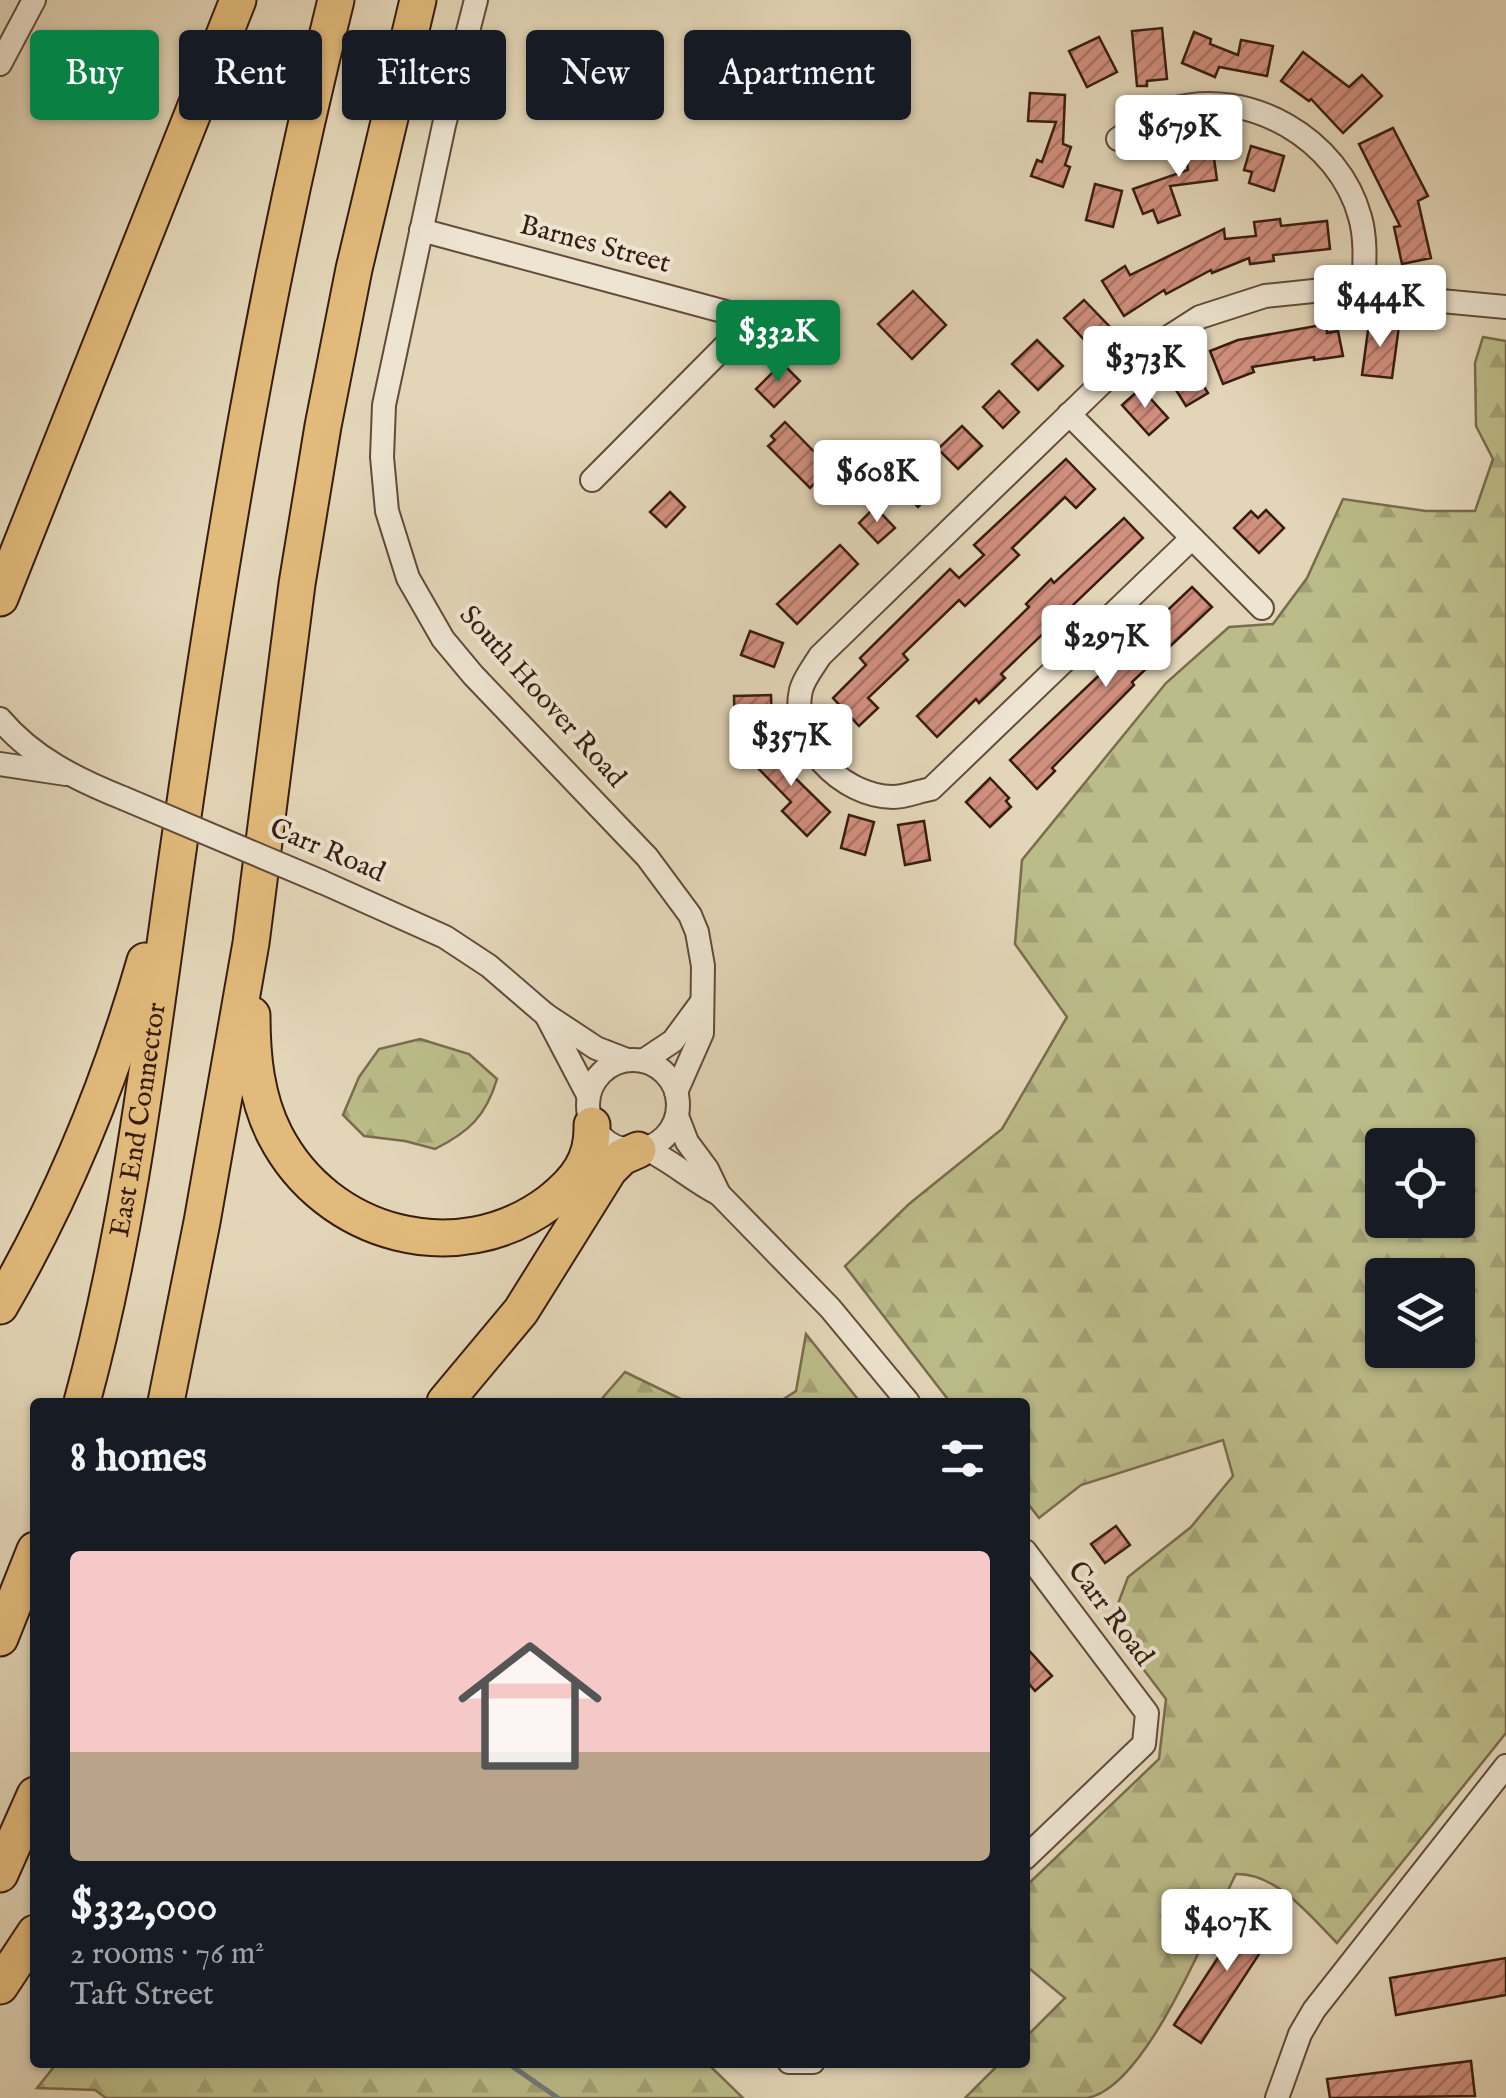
<!DOCTYPE html>
<html lang="en">
<head>
<meta charset="utf-8">
<style>
  :root { --surface:#171b24; --page:#242831; --text:#f1f3f6; --muted:#9ea1a6; --line:#363941; --accent:#0b8043 }
  body { margin:0; font-family:"IM FELL English",serif; background:var(--page); color:var(--text); height:100vh; display:flex; flex-direction:column; font-size:38px; white-space:nowrap }
  * { box-sizing:border-box; margin:0 }
  p { font-size:32px; color:var(--muted) }
  .icon { flex:none; width:55px; height:55px; fill:none; stroke:currentColor; stroke-width:2; stroke-linecap:round; stroke-linejoin:round }
  .map { position:relative; flex:1; overflow:hidden }
  .drawer { position:absolute; left:30px; top:1398px; width:1000px; height:670px; display:flex; flex-direction:column; background:var(--surface); border-radius:10px; box-shadow:0 2px 8px #0004 }
  .drawer>* { flex:none }
  .hud { position:absolute; left:30px; top:30px; width:1000px; height:90px; display:flex; gap:20px }
  .fabs { position:absolute; left:1365px; top:1128px; display:grid; gap:20px }
  .fabs a { display:grid; place-items:center; width:110px; height:110px; border-radius:10px; background:var(--surface); box-shadow:0 2px 8px #0004; font-size:50px }
  .price { position:absolute; translate:-50% -85px; padding:0 22px; border-radius:10px; background:#fff; color:#222; font-size:32px; line-height:65px; filter:drop-shadow(0 2px 5px #0008) }
  .price::after { content:''; position:absolute; left:50%; top:60px; width:30px; height:22px; margin-left:-15px; background:inherit; clip-path:polygon(0 0,100% 0,50% 100%) }
  .price.current { background:var(--accent); color:#fff }
  ul { padding:0; list-style:none }
  li { display:grid; align-content:center; gap:20px; height:530px; padding:0 40px }
  li+li { border-top:2px solid var(--line) }
  li span { display:grid; place-items:center; height:310px; border-radius:10px; color:#555 }
  li>.icon { margin-inline-start:auto }
  span .icon { width:180px; height:180px; fill:#fffc; stroke-width:1 }
  li b { font-size:42px }
  h2 { display:flex; justify-content:space-between; align-items:center; height:120px; padding:0 40px; font-size:42px }
  .tag { padding:0 35px; border-radius:10px; background:var(--surface); box-shadow:0 2px 8px #0004; font-size:35px; line-height:90px }
  .tag.current { background:var(--accent); color:#fff }
  .map>svg:first-child { display:block }
</style>
</head>
<body>
<div class="map">
<svg width="1506" height="2098" viewBox="0 0 1506 2098">
  <defs>
    <pattern id="forest-firs" width="22" height="20" patternUnits="userSpaceOnUse" patternTransform="scale(2.5)"><rect width="22" height="20" fill="#bbbc89"/><path d="M5 1l3.5 6h-7zM16 11l3.5 6h-7z" fill="#a2a175"/></pattern>
    <pattern id="building-hatch" width="6" height="6" patternUnits="userSpaceOnUse" patternTransform="scale(2.5)"><rect width="6" height="6" fill="#d18f7e"/><path d="M-1 1l2-2M0 6l6-6M5 7l2-2" fill="none" stroke="#ab7466"/></pattern>
  </defs>
  <rect width="100%" height="100%" fill="#e3d6b8"/>
  <filter id="stains"><feTurbulence type="fractalNoise" baseFrequency=".002" numOctaves="4"/><feColorMatrix values="0 0 0 0 .2 0 0 0 0 .09 0 0 0 0 .02 0 0 0 .5 -.17"/></filter>
  <radialGradient id="worn" r=".72"><stop offset=".6" stop-color="#630" stop-opacity="0"/><stop offset="1" stop-color="#630" stop-opacity=".3"/></radialGradient>
  <g fill="url(#forest-firs)" stroke="#7a6c4c" stroke-width="2.5" fill-rule="evenodd">
    <path d="M1483 337 1506 341V1733L1337 1943C1310 1916 1277 1873 1236 1874 1209 1926 1147 2088 1087 2098 1055 2098 999 2098 965 2098L1000 2063 1025 2062V2038L1065 1998 1025 1965V1887L1159 1759 1166 1699 1110 1625 1128 1577 1191 1527 1233 1476 1223 1440 1081 1485 1039 1518 1025 1500V1402H950L845 1266 909 1204 1002 1129 1067 1017 1015 944 1022 860 1166 683 1229 627 1273 624 1307 578 1343 499 1426 511H1475L1493 459 1476 426 1475 363ZM1382 1145H1458V1220H1382ZM1382 1275H1458V1350H1382Z"/>
    <path d="M420 1039 469 1054 497 1079C486 1116 469 1132 435 1149L405 1141 364 1136 343 1115 359 1077 379 1049Z"/>
    <path d="M806 1334 860 1402H779L796 1391Z"/>
    <path d="M625 1372 687 1402H599Z"/>
    <path d="M57 2063H707L743 2098H106L95 2090 37 2088Z"/>
  </g>
  <g fill="none" stroke-linecap="round" stroke-linejoin="round">
    <path stroke="#727975" stroke-width="5" d="M506 2062 558 2098"/>
  </g>
  <g fill="url(#building-hatch)" stroke="#381d10" stroke-width="2.5">
    <path d="M1162 28 1167 79 1147 81V86H1137L1132 31Z"/>
    <path d="M1194 32 1211 39 1210 44 1238 55 1241 40 1273 46 1267 76 1219 67 1215 77 1182 63Z"/>
    <path d="M1099 37 1117 72 1087 87 1069 51Z"/>
    <path d="M1303 52 1349 87 1362 75 1382 96 1343 133 1311 99 1309 101 1281 81Z"/>
    <path d="M1030 93 1065 95 1063 144 1071 147 1065 165 1070 167 1063 187 1031 176 1037 160 1042 162 1056 122 1028 121Z"/>
    <path d="M1393 128 1428 196 1418 201 1431 258 1402 264 1394 227 1400 226 1359 144Z"/>
    <path d="M1211 137 1217 180 1170 186 1180 215 1158 223 1153 210 1143 214 1133 189 1188 170 1184 140Z"/>
    <path d="M1251 146 1284 156 1274 191 1249 183 1252 172 1244 170Z"/>
    <path d="M1095 184 1122 191 1113 227 1086 220Z"/>
    <path d="M1280 219 1281 226 1327 221 1330 249 1273 255 1274 261 1250 264 1249 258 1212 273 1211 270 1166 294 1164 290 1124 316 1102 281 1125 266 1130 275 1224 229 1225 239 1256 236 1254 222Z"/>
    <path d="M913 291 946 325 912 359 878 324Z"/>
    <path d="M1084 300 1110 327 1090 346 1064 318Z"/>
    <path d="M1369 323 1399 326 1392 378 1362 375Z"/>
    <path d="M1327 324V333L1338 331 1343 356 1314 360V357L1252 367 1254 372 1223 384 1210 351 1238 340Z"/>
    <path d="M1037 340 1063 366 1038 390 1012 364Z"/>
    <path d="M1188 361 1208 393 1186 406 1166 374Z"/>
    <path d="M782 363 800 381 774 407 756 389Z"/>
    <path d="M1141 388 1168 418 1149 435 1122 405Z"/>
    <path d="M999 391 1019 412 1003 428 983 407Z"/>
    <path d="M785 422 830 468 810 488 768 446 775 440 771 436Z"/>
    <path d="M962 426 982 446 958 469 938 449Z"/>
    <path d="M1066 459 1095 489 1076 508 1065 497 1012 548 1019 555 965 606 959 600 903 654 908 660 868 698 878 708 859 726 833 698 866 665 860 658 950 569 959 578 984 555 974 545Z"/>
    <path d="M919 468 938 487 918 507 899 488Z"/>
    <path d="M670 492 685 507 666 527 650 512Z"/>
    <path d="M875 507 895 528 878 543 859 523Z"/>
    <path d="M1266 510 1284 528 1259 553 1234 528 1251 511 1258 518Z"/>
    <path d="M1124 518 1143 538 1001 674 1005 678 979 703 976 699 937 737 917 716 1029 607 1026 604 1051 579 1054 583Z"/>
    <path d="M840 545 858 564 797 624 777 604Z"/>
    <path d="M1192 587 1212 607 1132 682 1134 685 1052 768 1055 771 1037 789 1010 760Z"/>
    <path d="M750 631 783 643 774 667 741 655Z"/>
    <path d="M771 695 772 726 735 728 734 696Z"/>
    <path d="M772 741 797 766 790 773 830 812 807 836 782 811 791 802 751 761Z"/>
    <path d="M990 778 1009 798 1006 801 1011 807 990 827 966 802Z"/>
    <path d="M849 815 874 822 865 855 841 848Z"/>
    <path d="M924 821 930 860 905 865 898 825Z"/>
    <path d="M1116 1526 1130 1545 1105 1563 1091 1544Z"/>
    <path d="M1025 1646 1052 1676 1035 1691 1025 1679Z"/>
    <path d="M1253 1904 1280 1922 1201 2043 1174 2025Z"/>
    <path d="M1506 1958V1995L1396 2015 1390 1978Z"/>
    <path d="M1471 2061 1475 2096 1330 2098 1327 2079Z"/>
  </g>
  <g fill="none" stroke-linecap="round" stroke-linejoin="round">
    <defs>
      <g id="minor">
        <path d="M476 0 444 125 384 405 382 457 387 511 408 578 443 639 473 675 647 857 690 915 697 932 703 966 702 1033 676 1092"/>
        <path d="M0 64 34 0"/>
        <path d="M1118 139C1135 127 1151 115 1172 109 1249 87 1339 139 1360 217 1367 241 1364 269 1363 294"/>
        <path d="M421 230 752 319 592 480"/>
        <path d="M1069 414 1262 608"/>
        <path d="M1192 538 931 789C919 791 905 797 893 797 841 796 789 743 801 690 804 678 814 666 820 656L1111 374 1200 317 1265 296 1323 290 1506 307"/>
        <path d="M0 719C33 758 76 779 123 798"/>
        <path d="M0 764 66 774"/>
        <path d="M322 882 445 937 489 966 546 1015 596 1048 627 1060"/>
        <path d="M546 1015 588 1095"/>
        <circle cx="633" cy="1105" r="45"/>
        <path d="M643 1061 673 1041 701 1003"/>
        <path d="M677 1116 687 1142 707 1169 719 1194 830 1308 908 1402"/>
        <path d="M646 1149C672 1161 693 1181 719 1194"/>
        <path d="M1025 1551 1147 1713 1144 1744 1025 1858"/>
        <path d="M789 2062H813"/>
        <path d="M1277 2098 1300 2034 1314 2010 1506 1766"/>
      </g>
      <g id="highway">
        <path d="M0 598 238 0"/>
        <path d="M252 1015C252 1056 256 1098 275 1135 327 1236 458 1271 550 1202 577 1181 593 1160 592 1125"/>
        <path d="M0 1306C64 1196 110 1083 145 961"/>
        <path id="s1" d="M82 1402C133 1215 153 1022 181 830 221 551 267 274 336 0"/>
        <path d="M166 1402 202 1222 251 943 297 584 323 426 354 269 418 0"/>
        <path d="M445 1402 521 1311 609 1170 622 1157 638 1150"/>
        <path d="M0 1638 35 1550"/>
        <path d="M0 1874 35 1795"/>
        <path d="M0 1986 35 1933"/>
      </g>
    </defs>
    <use href="#minor" stroke="#634b3a" stroke-width="26"/>
    <use href="#highway" stroke="#381d10" stroke-width="39"/>
    <use href="#minor" stroke="#ede4d1" stroke-width="22"/>
    <use href="#highway" stroke="#e2bb7c" stroke-width="35"/>
    <defs>
      <path id="minor-bridge" d="M123 798 322 882"/>
    </defs>
    <use href="#minor-bridge" stroke="#634b3a" stroke-width="26" stroke-linecap="butt"/>
    <use href="#minor-bridge" stroke="#ede4d1" stroke-width="22"/>
  </g>
  <g text-anchor="middle" dominant-baseline="central" stroke-width="8" stroke-linejoin="round" paint-order="stroke">
    <g font-size="28" fill="#381d10" stroke="#ede4d1">
      <text transform="translate(595 245) rotate(15)">Barnes Street</text>
      <text transform="translate(542 697) rotate(48)">South Hoover Road</text>
      <text transform="translate(327 851) rotate(23)">Carr Road</text>
      <text stroke="none"><textPath href="#s1" startOffset="288">East End Connector</textPath></text>
      <text transform="translate(1110 1614) rotate(53)">Carr Road</text>
    </g>
  </g>
  <rect width="100%" height="100%" filter="url(#stains)"/>
  <rect width="100%" height="100%" fill="url(#worn)"/>
</svg>
<div class="fabs">
<a><svg class="icon" aria-label="locate" viewBox="0 0 24 24"><circle cx="12" cy="12" r="6"/><path d="M12 2v4M12 18v4M2 12h4M18 12h4"/></svg></a>
<a><svg class="icon" aria-label="layers" viewBox="0 0 24 24"><path d="M12 4l9 5-9 5-9-5zM3 14l9 5 9-5"/></svg></a>
</div>
<b class="price" style="left:1179px;top:180px">$679K</b>
<b class="price" style="left:1380px;top:350px">$444K</b>
<b class="price current" style="left:778px;top:385px">$332K</b>
<b class="price" style="left:1145px;top:411px">$373K</b>
<b class="price" style="left:877px;top:525px">$608K</b>
<b class="price" style="left:1106px;top:690px">$297K</b>
<b class="price" style="left:791px;top:789px">$357K</b>
<b class="price" style="left:1227px;top:1974px">$407K</b>
<div class="hud">
<a class="tag current">Buy</a>
<a class="tag">Rent</a>
<a class="tag">Filters</a>
<a class="tag">New</a>
<a class="tag">Apartment</a>
</div>
<section class="drawer">
<h2>8 homes<svg class="icon" aria-label="filters" viewBox="0 0 24 24"><path d="M4 7h16M4 17h16"/><circle cx="9" cy="7" r="2"/><circle cx="15" cy="17" r="2"/></svg></h2>
<ul>
<li><span style="background:linear-gradient(#f6c9c9 65%,#b9a48a 0)"><svg class="icon" aria-label="home" viewBox="0 0 24 24"><path d="M3 11l9-7 9 7M6 9v11h12V9"/></svg></span><div><b>$332,000</b><p>2 rooms · 76 m²</p><p>Taft Street</p></div></li>
</ul>
</section>
</div>
</body>
</html>
